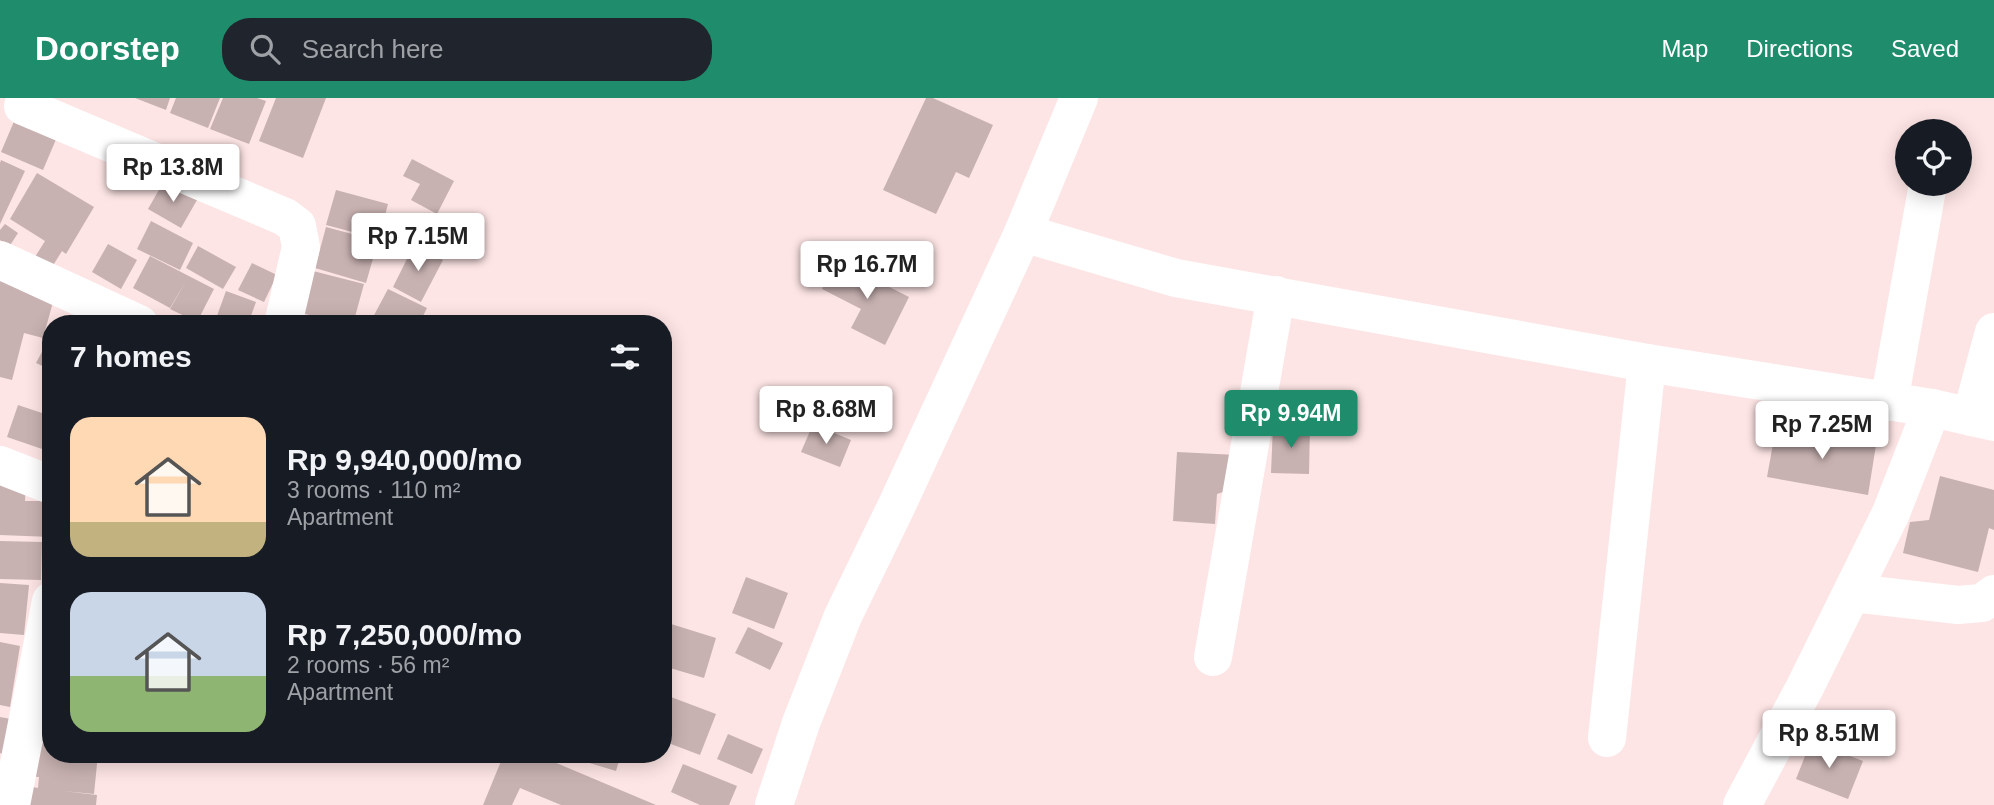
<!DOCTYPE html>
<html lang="en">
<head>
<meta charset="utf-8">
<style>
  :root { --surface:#171b24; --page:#20242c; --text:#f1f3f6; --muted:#9ea1a6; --accent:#1f8d6c }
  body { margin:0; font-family:Arial,sans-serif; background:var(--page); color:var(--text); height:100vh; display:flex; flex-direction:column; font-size:26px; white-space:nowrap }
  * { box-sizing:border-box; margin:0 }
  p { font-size:23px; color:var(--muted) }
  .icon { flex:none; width:38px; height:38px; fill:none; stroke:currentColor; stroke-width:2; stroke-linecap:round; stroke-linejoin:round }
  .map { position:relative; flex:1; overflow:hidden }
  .drawer { position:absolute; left:42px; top:217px; width:630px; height:448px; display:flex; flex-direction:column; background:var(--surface); border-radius:28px; box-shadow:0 4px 18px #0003 }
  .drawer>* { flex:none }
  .buttons { position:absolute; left:1895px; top:21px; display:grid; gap:14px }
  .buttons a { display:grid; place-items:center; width:77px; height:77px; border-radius:50%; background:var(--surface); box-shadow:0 4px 18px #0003; font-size:35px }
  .price { position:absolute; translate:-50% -60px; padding:0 16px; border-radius:7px; background:#fff; color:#222; font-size:23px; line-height:46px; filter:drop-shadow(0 2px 4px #0008) }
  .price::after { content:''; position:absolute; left:50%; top:42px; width:21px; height:16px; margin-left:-10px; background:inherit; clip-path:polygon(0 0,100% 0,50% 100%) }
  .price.on { background:var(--accent); color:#fff }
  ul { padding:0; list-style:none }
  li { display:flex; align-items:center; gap:21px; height:175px; padding:0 28px }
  li span { display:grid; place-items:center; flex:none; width:196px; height:140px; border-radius:21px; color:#555 }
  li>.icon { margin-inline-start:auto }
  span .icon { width:84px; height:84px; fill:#fffc; stroke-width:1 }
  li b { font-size:30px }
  h2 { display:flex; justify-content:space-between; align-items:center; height:84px; padding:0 28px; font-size:30px }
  header { display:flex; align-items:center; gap:42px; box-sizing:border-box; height:98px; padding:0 35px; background:var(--accent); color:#fff }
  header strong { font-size:33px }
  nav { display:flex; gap:38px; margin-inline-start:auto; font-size:24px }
  .search { width:490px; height:63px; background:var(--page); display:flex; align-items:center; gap:18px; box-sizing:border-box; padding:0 24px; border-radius:28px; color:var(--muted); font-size:26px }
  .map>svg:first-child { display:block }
</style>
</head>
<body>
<header>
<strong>Doorstep</strong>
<div class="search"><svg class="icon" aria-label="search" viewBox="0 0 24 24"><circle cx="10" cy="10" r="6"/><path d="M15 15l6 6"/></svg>Search here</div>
<nav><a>Map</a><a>Directions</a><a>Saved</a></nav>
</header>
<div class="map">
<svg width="1994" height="707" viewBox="0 0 1994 707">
  <rect width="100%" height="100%" fill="#fee5e5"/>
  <g fill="#c8b1b1">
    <path d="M135 0H170L166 12Z"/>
    <path d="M176 0H220L208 30 170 15Z"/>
    <path d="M223 0H257L266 3 249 46 210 31Z"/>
    <path d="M276 0H326L303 60 259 43Z"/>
    <path d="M926 0H933L993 27 969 80 956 74 936 116 883 92Z"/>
    <path d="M18 14 60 32 43 72 1 54Z"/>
    <path d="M412 61 454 83 437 116 411 102 420 86 403 78Z"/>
    <path d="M1 62 25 73 0 126V65Z"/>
    <path d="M37 75 94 109 66 156 62 153 52 169 35 159 45 143 10 121Z"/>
    <path d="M164 83 197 102 181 130 148 111Z"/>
    <path d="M336 92 388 106 379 141 326 127Z"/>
    <path d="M418 117 453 135 442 158 406 140Z"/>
    <path d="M151 123 193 145 180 172 137 151Z"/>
    <path d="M5 126 18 135 9 149 0 142V132Z"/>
    <path d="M326 129 378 143 366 185 315 170Z"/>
    <path d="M108 146 137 162 121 191 92 174Z"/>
    <path d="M414 147 443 162 421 204 393 189Z"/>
    <path d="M198 148 236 169 223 191 186 170Z"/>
    <path d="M150 158 214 191 197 224 170 211 187 181 170 210 133 190Z"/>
    <path d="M836 162 909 199 885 247 851 230 861 211 822 191Z"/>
    <path d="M252 165 277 177 264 204 238 192Z"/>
    <path d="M313 173 364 186 353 226H342L302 215Z"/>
    <path d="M0 183 55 197 43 240 24 235 12 282 0 279Z"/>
    <path d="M388 191 427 210 419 226H382L372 221Z"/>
    <path d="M226 193 256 204 248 226H214Z"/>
    <path d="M51 237V272L36 265Z"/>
    <path d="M18 307 51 318V333L45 352 7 339Z"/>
    <path d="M813 326 851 342 840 369 801 354Z"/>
    <path d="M1273 327 1310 328 1309 376 1271 375Z"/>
    <path d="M1776 329 1876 347 1868 397 1767 379Z"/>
    <path d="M1177 354 1237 357 1235 390 1217 396 1215 426 1173 423Z"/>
    <path d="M1940 378 1994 392V432L1989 430 1978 474 1903 455 1910 424 1929 422Z"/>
    <path d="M0 381 26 382 25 403H51V439L0 437Z"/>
    <path d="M0 443 42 444 41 482 0 481Z"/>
    <path d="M746 479 788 495 774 531 732 515Z"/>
    <path d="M0 485 29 487 24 537 0 535Z"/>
    <path d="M671 526 716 540 704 580 663 568V551Z"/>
    <path d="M748 529 783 545 770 572 735 555Z"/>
    <path d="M0 544 20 548 10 609 0 607Z"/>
    <path d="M663 596 716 616 700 657 663 643Z"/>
    <path d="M51 603V644H41Z"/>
    <path d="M0 619 11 621 3 656 0 655Z"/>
    <path d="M728 636 763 651 752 676 717 661Z"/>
    <path d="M1811 643 1863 663 1848 701 1796 681Z"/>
    <path d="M30 644 51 646V656H98L94 696 63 693 97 697 96 707H25L27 688 38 690 39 679 26 678Z"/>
    <path d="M504 656H535L656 707H561L520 690 512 707H483Z"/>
    <path d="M574 656H621L616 673 573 660Z"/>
    <path d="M683 666 737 688 729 707H700L671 694Z"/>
  </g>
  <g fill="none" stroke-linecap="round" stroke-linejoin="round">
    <g stroke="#fff" stroke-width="38">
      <path d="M23 8 285 119 297 128 301 149 283 226"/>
      <path d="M1023 135 1176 180 1647 265 1932 310 1994 324"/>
      <path d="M0 162 139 226"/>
      <path d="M1889 304 1928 86"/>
      <path d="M1971 319 1994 234"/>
      <path d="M0 367 51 387"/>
      <path d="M1853 495 1958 507 1982 505 1994 496"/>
      <path d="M1213 559 1276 197"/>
      <path d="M1607 640 1647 265"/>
      <path d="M11 707 51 503"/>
      <path d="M774 707 801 625 843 518 896 409 1023 135 1079 0"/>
      <path d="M1742 707 1805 589 1891 415 1932 310"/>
    </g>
  </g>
</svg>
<div class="buttons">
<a><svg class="icon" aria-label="locate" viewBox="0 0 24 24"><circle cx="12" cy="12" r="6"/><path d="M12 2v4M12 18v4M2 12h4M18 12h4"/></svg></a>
</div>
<b class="price" style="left:173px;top:106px">Rp 13.8M</b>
<b class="price" style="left:418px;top:175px">Rp 7.15M</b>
<b class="price" style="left:867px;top:203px">Rp 16.7M</b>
<b class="price" style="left:826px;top:348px">Rp 8.68M</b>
<b class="price on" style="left:1291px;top:352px">Rp 9.94M</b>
<b class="price" style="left:1822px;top:363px">Rp 7.25M</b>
<b class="price" style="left:1829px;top:672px">Rp 8.51M</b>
<section class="drawer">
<h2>7 homes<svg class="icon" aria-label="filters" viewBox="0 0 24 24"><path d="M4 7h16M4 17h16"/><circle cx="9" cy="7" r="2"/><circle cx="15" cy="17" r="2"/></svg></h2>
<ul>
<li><span style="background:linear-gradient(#ffd9b3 75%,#c2b280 0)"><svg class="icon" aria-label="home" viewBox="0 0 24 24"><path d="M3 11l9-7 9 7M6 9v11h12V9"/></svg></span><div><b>Rp 9,940,000/mo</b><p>3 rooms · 110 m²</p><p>Apartment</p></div></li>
<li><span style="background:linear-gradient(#c9d6e8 60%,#8fb573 0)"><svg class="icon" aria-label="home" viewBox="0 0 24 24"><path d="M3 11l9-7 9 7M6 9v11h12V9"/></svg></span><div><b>Rp 7,250,000/mo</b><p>2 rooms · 56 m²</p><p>Apartment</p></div></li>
</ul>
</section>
</div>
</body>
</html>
